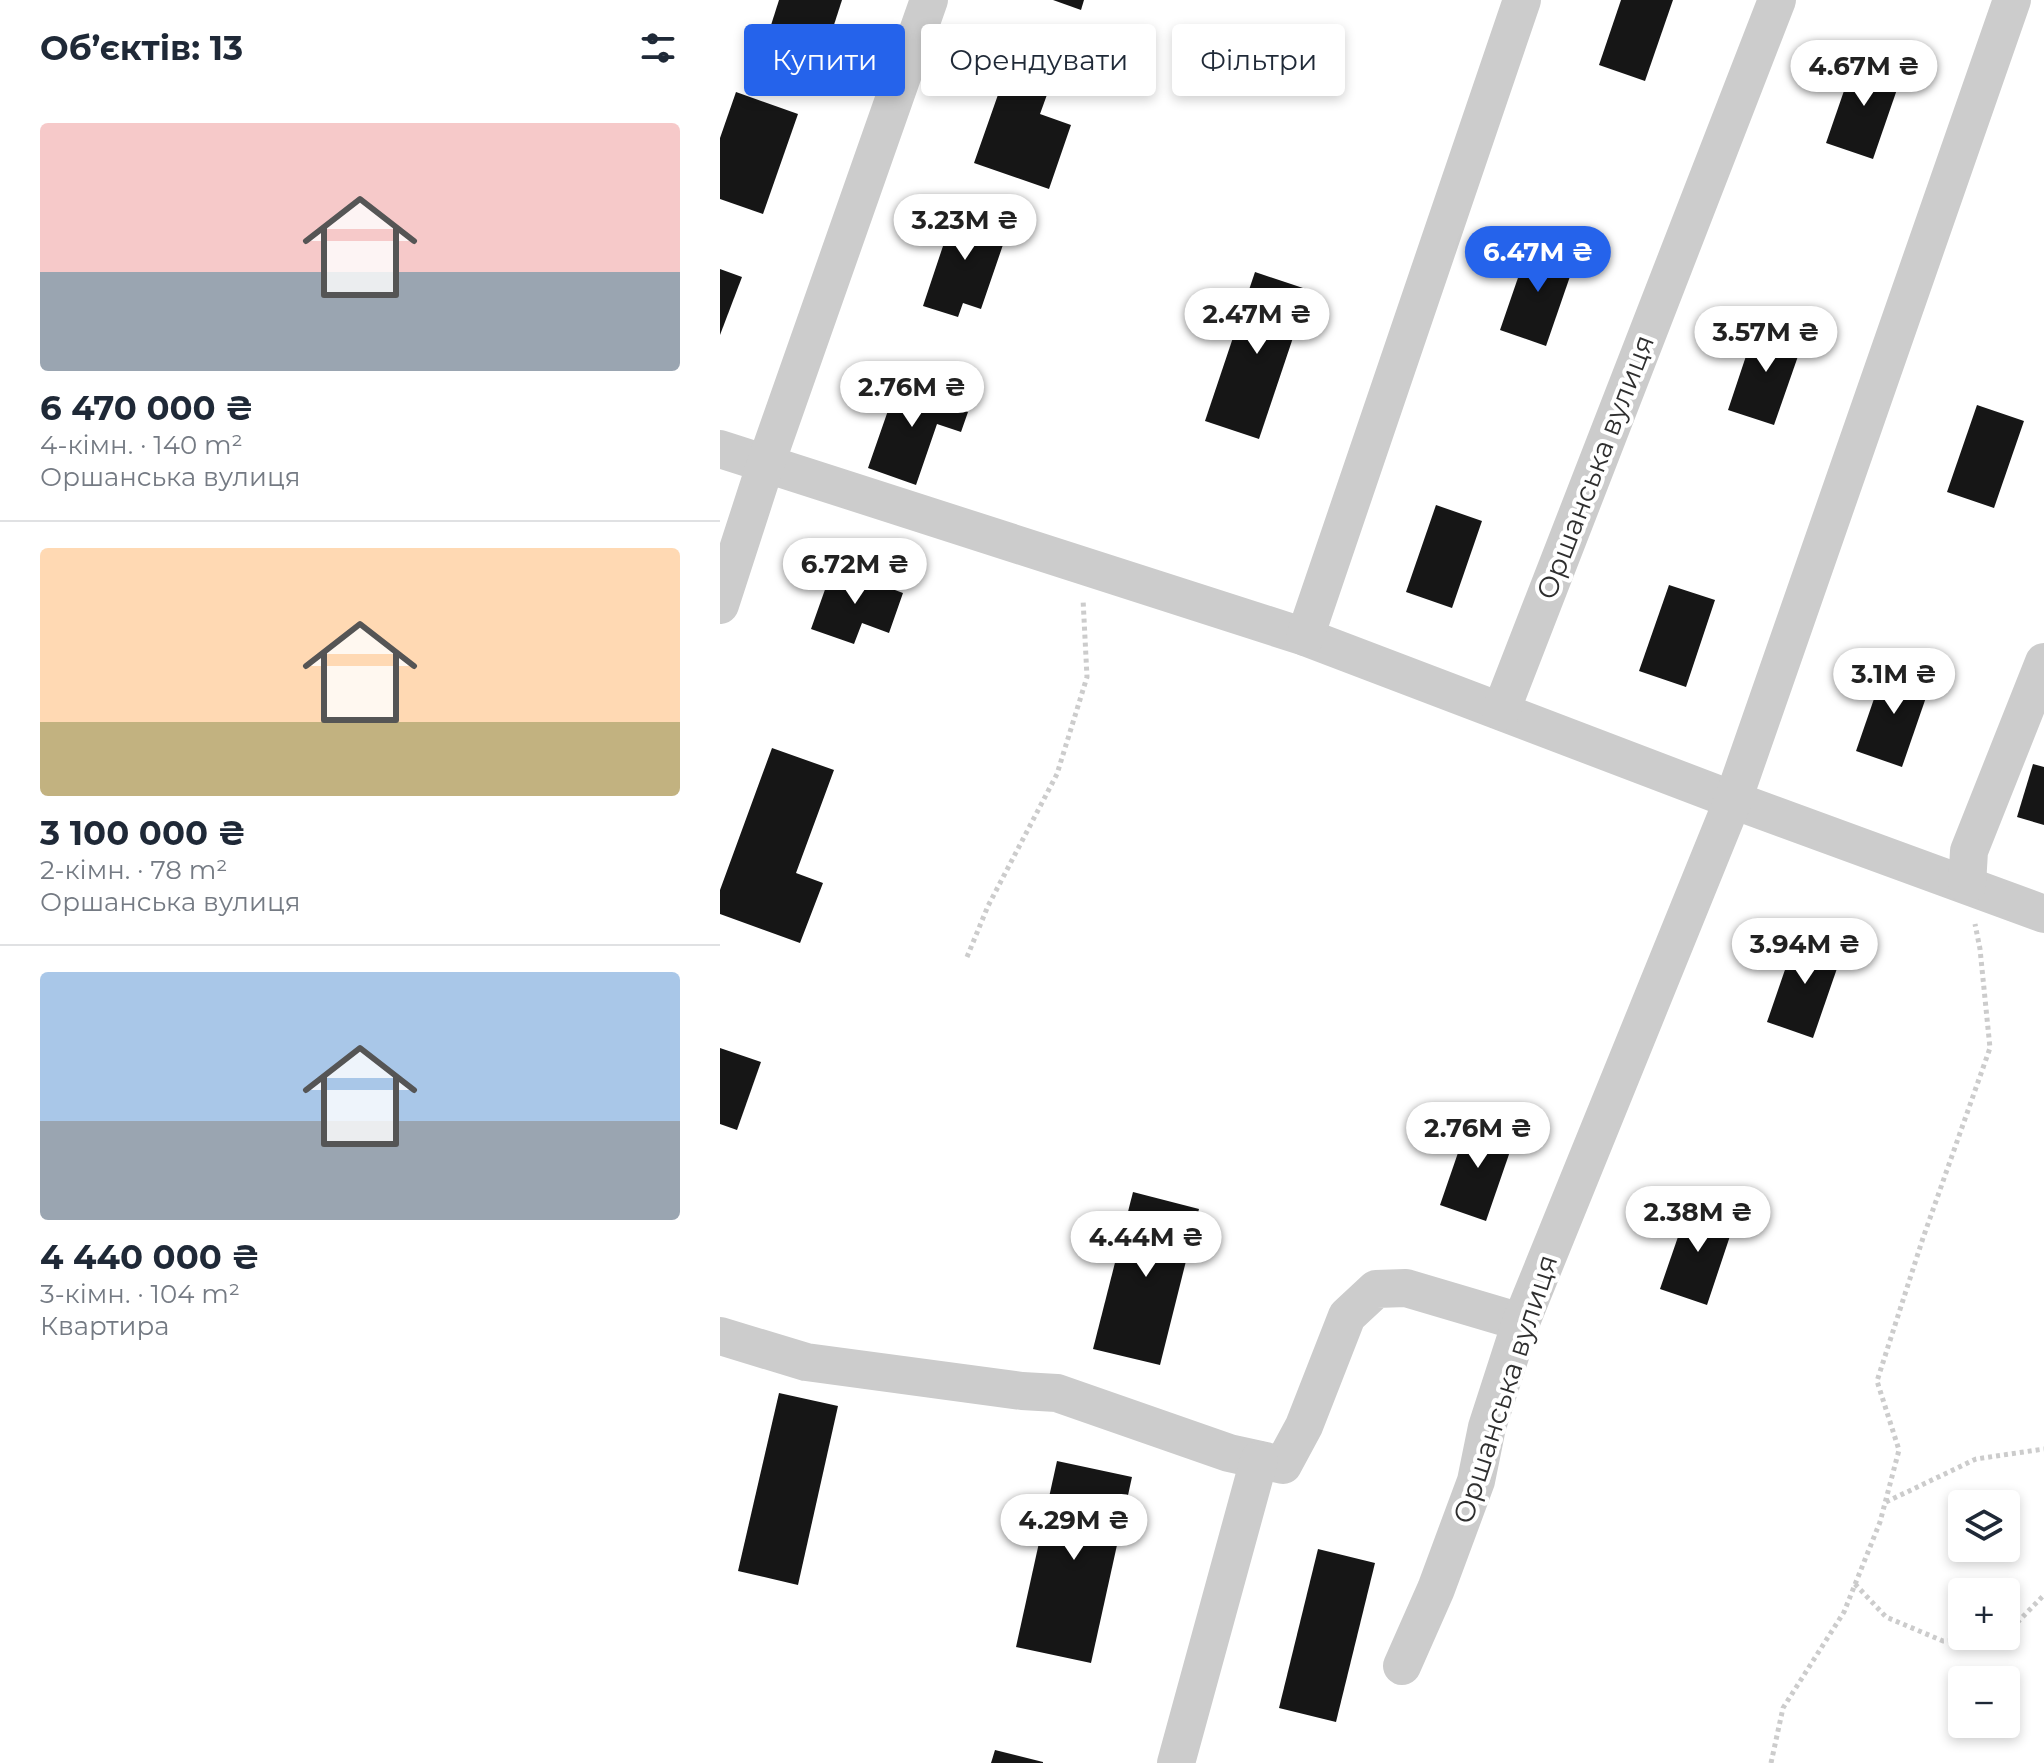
<!DOCTYPE html>
<html lang="uk">
<head>
<meta charset="utf-8">
<style>
  :root { --surface:#fff; --page:#f2f2f3; --text:#1f2937; --muted:#747a83; --line:#e0e1e3; --accent:#2563eb }
  body { margin:0; font-family:Montserrat,sans-serif; background:var(--page); color:var(--text); height:100vh; display:flex; flex-direction:column; font-size:30px; white-space:nowrap }
  * { box-sizing:border-box; margin:0 }
  p { font-size:26px; color:var(--muted) }
  .icon { flex:none; width:44px; height:44px; fill:none; stroke:currentColor; stroke-width:2; stroke-linecap:round; stroke-linejoin:round }
  .map { position:relative; flex:1; overflow:hidden }
  .side { display:flex; flex-direction:column; background:var(--surface); width:720px }
  .side>* { flex:none }
  .hud { position:absolute; left:24px; top:24px; width:760px; height:72px; display:flex; gap:16px }
  .buttons { position:absolute; left:1228px; top:1490px; display:grid; gap:16px }
  .buttons a { display:grid; place-items:center; width:72px; height:72px; border-radius:8px; background:var(--surface); box-shadow:0 4px 12px #0003; font-size:40px }
  .price { position:absolute; translate:-50% -68px; padding:0 18px; border-radius:28px; background:#fff; color:#222; font-size:26px; line-height:52px; filter:drop-shadow(0 2px 4px #0008) }
  .price::after { content:''; position:absolute; left:50%; top:48px; width:24px; height:18px; margin-left:-12px; background:inherit; clip-path:polygon(0 0,100% 0,50% 100%) }
  .price.current { background:var(--accent); color:#fff }
  ul { padding:0; list-style:none }
  li { display:grid; align-content:center; gap:16px; height:424px; padding:0 40px }
  li+li { border-top:2px solid var(--line) }
  li span { display:grid; place-items:center; height:248px; border-radius:8px; color:#555 }
  li>.icon { margin-inline-start:auto }
  span .icon { width:144px; height:144px; fill:#fffc; stroke-width:1 }
  li b { font-size:34px }
  h2 { display:flex; justify-content:space-between; align-items:center; height:96px; padding:0 40px; font-size:34px }
  .chip { padding:0 28px; border-radius:8px; background:var(--surface); box-shadow:0 4px 12px #0003; font-size:28px; line-height:72px }
  .chip.current { background:var(--accent); color:#fff }
  main { display:flex; flex:1; min-height:0 }
  .map>svg:first-child { display:block }
</style>
</head>
<body>
<main>
<section class="side">
<h2>Об’єктів: 13<svg class="icon" aria-label="filters" viewBox="0 0 24 24"><path d="M4 7h16M4 17h16"/><circle cx="9" cy="7" r="2"/><circle cx="15" cy="17" r="2"/></svg></h2>
<ul>
<li><span style="background:linear-gradient(#f6c9c9 60%,#9aa5b1 0)"><svg class="icon" aria-label="home" viewBox="0 0 24 24"><path d="M3 11l9-7 9 7M6 9v11h12V9"/></svg></span><div><b>6 470 000 ₴</b><p>4-кімн. · 140 m²</p><p>Оршанська вулиця</p></div></li>
<li><span style="background:linear-gradient(#ffd9b3 70%,#c2b280 0)"><svg class="icon" aria-label="home" viewBox="0 0 24 24"><path d="M3 11l9-7 9 7M6 9v11h12V9"/></svg></span><div><b>3 100 000 ₴</b><p>2-кімн. · 78 m²</p><p>Оршанська вулиця</p></div></li>
<li><span style="background:linear-gradient(#a9c7e8 60%,#9aa5b1 0)"><svg class="icon" aria-label="home" viewBox="0 0 24 24"><path d="M3 11l9-7 9 7M6 9v11h12V9"/></svg></span><div><b>4 440 000 ₴</b><p>3-кімн. · 104 m²</p><p>Квартира</p></div></li>
</ul>
</section>
<div class="map">
<svg width="1324" height="1763" viewBox="0 0 1324 1763">
  <rect width="100%" height="100%" fill="#fff"/>
  <g fill="#161616">
    <path d="M59 0H122L102 62 45 44Z"/>
    <path d="M333 0H364L361 10Z"/>
    <path d="M901 0H953L925 81 879 65Z"/>
    <path d="M293 52 337 67 320 114 351 125 329 189 254 163Z"/>
    <path d="M1136 56 1183 72 1153 159 1106 143Z"/>
    <path d="M16 92 78 114 43 214 0 199V138Z"/>
    <path d="M238 201 273 213 267 230 286 236 261 309 243 303 238 317 203 306Z"/>
    <path d="M810 243 856 259 826 346 780 330Z"/>
    <path d="M0 269 22 277 0 335Z"/>
    <path d="M535 272 589 290 539 439 485 421Z"/>
    <path d="M1037 323 1084 339 1054 425 1008 410Z"/>
    <path d="M180 376 227 393 223 403 248 412 241 432 217 424 196 485 148 468Z"/>
    <path d="M1257 405 1304 421 1274 508 1227 492Z"/>
    <path d="M716 505 762 521 732 608 686 592Z"/>
    <path d="M113 567 183 593 169 633 142 623 134 644 91 629Z"/>
    <path d="M949 585 995 600 966 687 919 671Z"/>
    <path d="M1166 664 1212 680 1182 767 1136 751Z"/>
    <path d="M52 748 114 770 76 873 103 883 80 943 0 914V890Z"/>
    <path d="M1313 764 1324 767V825L1297 817Z"/>
    <path d="M1077 935 1123 951 1093 1038 1047 1022Z"/>
    <path d="M0 1048 41 1062 17 1130 0 1124Z"/>
    <path d="M750 1118 796 1134 766 1221 720 1205Z"/>
    <path d="M413 1192 479 1209 440 1365 373 1349Z"/>
    <path d="M970 1202 1016 1218 987 1305 940 1289Z"/>
    <path d="M59 1393 118 1406 78 1585 18 1571Z"/>
    <path d="M337 1461 412 1477 371 1663 296 1647Z"/>
    <path d="M598 1549 655 1563 616 1722 559 1708Z"/>
    <path d="M275 1750 323 1762V1763H271Z"/>
  </g>
  <g fill="none" stroke-linecap="round" stroke-linejoin="round">
    <g stroke="#ccc" stroke-width="5" stroke-dasharray="4 4" stroke-linecap="butt">
      <path d="M247 957 268 906 337 774 367 677 363 599"/>
      <path d="M1166 1502 1256 1459 1324 1449"/>
      <path d="M1135 1584 1166 1617 1223 1641 1280 1639 1283 1636"/>
      <path d="M1286 1634 1324 1595"/>
      <path d="M1051 1763 1063 1708 1124 1612 1160 1522 1179 1450 1157 1381 1203 1238 1270 1048 1260 949 1255 924"/>
    </g>
    <g stroke="#ccc" stroke-width="38">
      <path d="M0 449 585 637 1013 800 1324 914"/>
      <path d="M0 605 45 466 209 0"/>
      <path d="M585 637 802 0"/>
      <path d="M781 711 1057 0"/>
      <path d="M1247 885 1249 851 1324 662"/>
      <path d="M0 1336 86 1362 302 1391 337 1393 509 1453 563 1465 584 1426 627 1316 656 1289 686 1288 801 1322"/>
      <path d="M682 1666 716 1589 756 1481 767 1427 801 1322 1013 800 1292 0"/>
      <path d="M456 1763 539 1460"/>
    </g>
  </g>
  <g text-anchor="middle" dominant-baseline="central" stroke-width="8" stroke-linejoin="round" paint-order="stroke">
    <g font-size="28" fill="#2f2f2f" stroke="#fff">
      <text transform="translate(875 467) rotate(-69)">Оршанська вулиця</text>
      <text transform="translate(785 1389) rotate(-72)">Оршанська вулиця</text>
    </g>
  </g>
</svg>
<div class="buttons">
<a><svg class="icon" aria-label="layers" viewBox="0 0 24 24"><path d="M12 4l9 5-9 5-9-5zM3 14l9 5 9-5"/></svg></a>
<a>+</a>
<a>−</a>
</div>
<b class="price" style="left:1144px;top:108px">4.67M ₴</b>
<b class="price" style="left:245px;top:262px">3.23M ₴</b>
<b class="price current" style="left:818px;top:294px">6.47M ₴</b>
<b class="price" style="left:537px;top:356px">2.47M ₴</b>
<b class="price" style="left:1046px;top:374px">3.57M ₴</b>
<b class="price" style="left:192px;top:429px">2.76M ₴</b>
<b class="price" style="left:135px;top:606px">6.72M ₴</b>
<b class="price" style="left:1174px;top:716px">3.1M ₴</b>
<b class="price" style="left:1085px;top:986px">3.94M ₴</b>
<b class="price" style="left:758px;top:1170px">2.76M ₴</b>
<b class="price" style="left:978px;top:1254px">2.38M ₴</b>
<b class="price" style="left:426px;top:1279px">4.44M ₴</b>
<b class="price" style="left:354px;top:1562px">4.29M ₴</b>
<div class="hud">
<a class="chip current">Купити</a>
<a class="chip">Орендувати</a>
<a class="chip">Фільтри</a>
</div>
</div>
</main>
</body>
</html>
